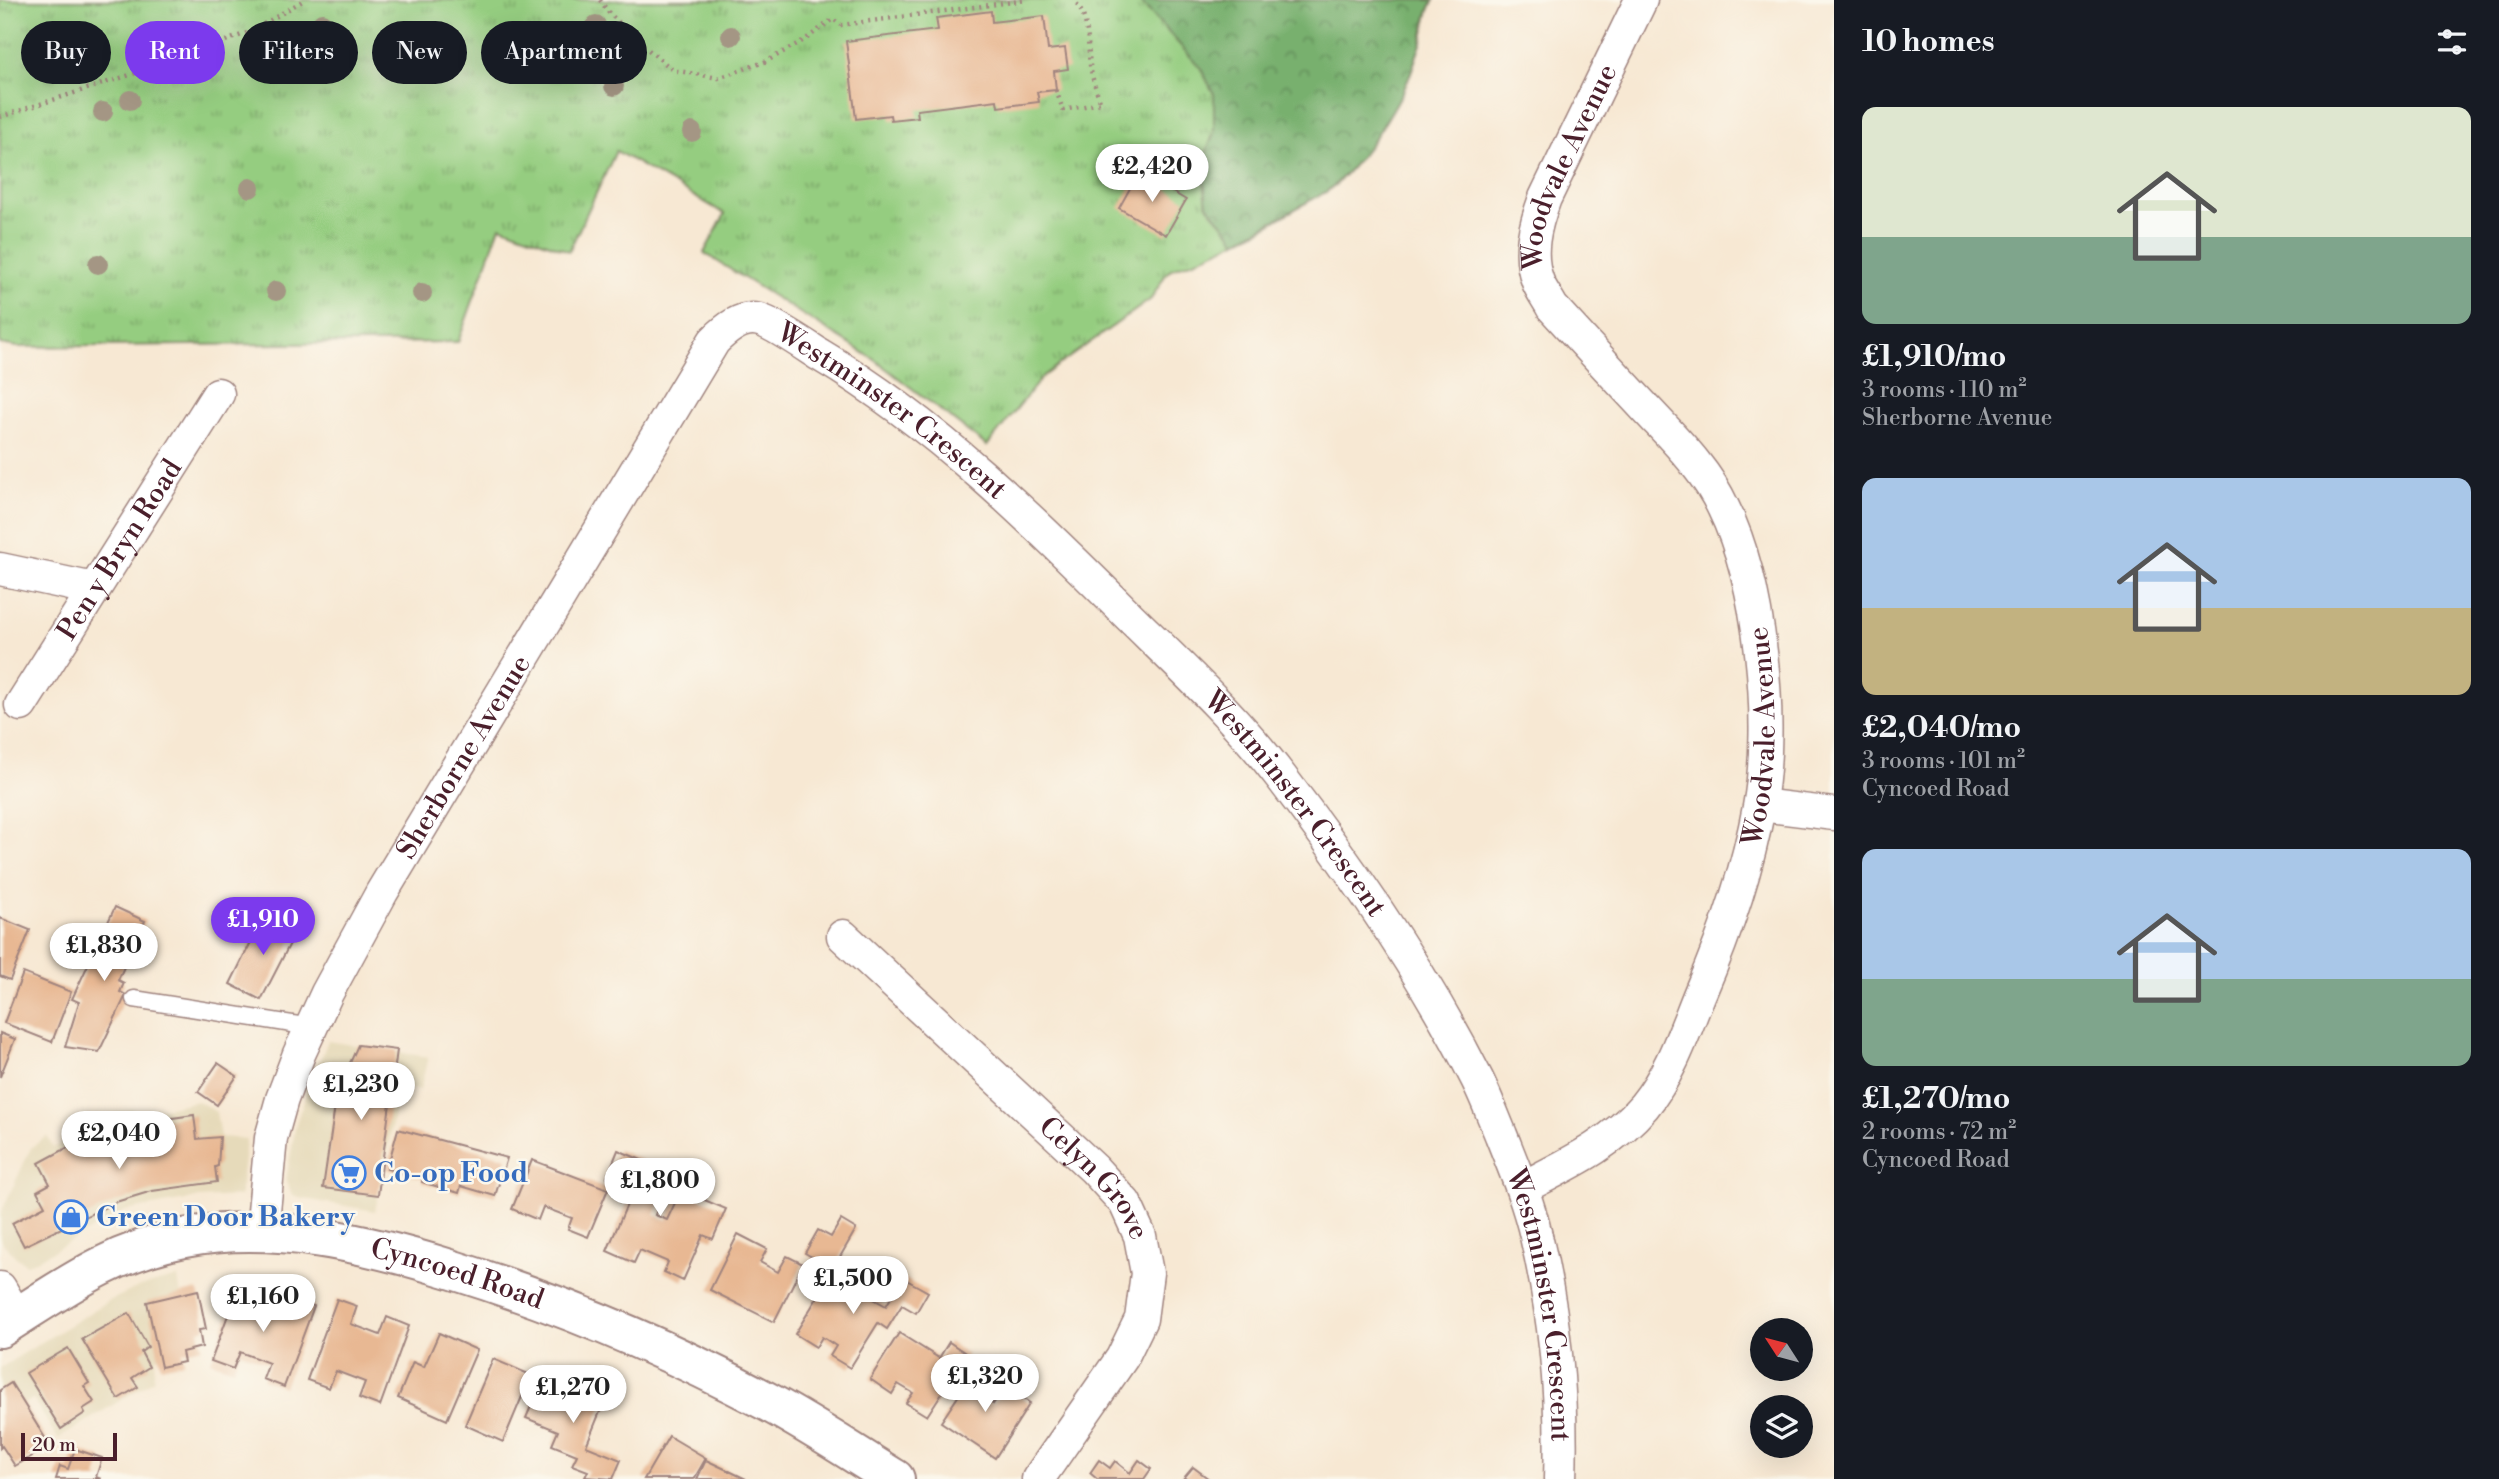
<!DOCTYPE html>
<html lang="en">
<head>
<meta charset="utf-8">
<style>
  :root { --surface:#171b24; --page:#242831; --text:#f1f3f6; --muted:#9ea1a6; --accent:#7c3aed }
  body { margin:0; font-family:"Libre Bodoni",serif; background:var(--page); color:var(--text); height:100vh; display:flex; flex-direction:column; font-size:26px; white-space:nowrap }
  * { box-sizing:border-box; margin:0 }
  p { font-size:23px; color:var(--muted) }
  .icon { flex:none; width:38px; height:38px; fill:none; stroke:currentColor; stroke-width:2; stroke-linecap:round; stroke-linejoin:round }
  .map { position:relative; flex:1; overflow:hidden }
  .sheet { display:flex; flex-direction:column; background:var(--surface); width:665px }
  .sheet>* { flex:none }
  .top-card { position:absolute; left:21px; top:21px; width:665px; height:63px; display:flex; gap:14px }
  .needle { width:46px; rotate:306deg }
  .controls { position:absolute; left:1750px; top:1318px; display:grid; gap:14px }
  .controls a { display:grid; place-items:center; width:63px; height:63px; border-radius:50%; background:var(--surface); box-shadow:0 7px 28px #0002; font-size:35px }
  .scale { position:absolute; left:21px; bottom:18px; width:96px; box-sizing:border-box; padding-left:7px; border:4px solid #4a1f2b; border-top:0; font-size:19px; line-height:24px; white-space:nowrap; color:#4a1f2b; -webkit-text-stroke:5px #fbf7ec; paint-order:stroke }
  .price { position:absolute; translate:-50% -60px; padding:0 16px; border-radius:24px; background:#fff; color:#222; font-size:23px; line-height:46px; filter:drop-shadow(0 2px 4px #0008) }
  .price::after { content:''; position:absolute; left:50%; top:42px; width:21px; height:16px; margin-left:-10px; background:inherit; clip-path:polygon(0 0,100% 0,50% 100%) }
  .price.on { background:var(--accent); color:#fff }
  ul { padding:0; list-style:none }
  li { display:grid; align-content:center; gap:14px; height:371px; padding:0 28px }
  li span { display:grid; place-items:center; height:217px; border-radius:14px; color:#555 }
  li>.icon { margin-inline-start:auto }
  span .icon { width:126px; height:126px; fill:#fffc; stroke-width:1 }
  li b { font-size:30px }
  h2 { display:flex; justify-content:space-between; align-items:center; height:84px; padding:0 28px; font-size:30px }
  .chip { padding:0 24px; border-radius:32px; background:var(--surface); box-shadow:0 7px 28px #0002; font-size:24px; line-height:63px }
  .chip.on { background:var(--accent); color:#fff }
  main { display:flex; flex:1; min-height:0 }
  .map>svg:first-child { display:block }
</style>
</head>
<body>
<main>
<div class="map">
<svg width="1834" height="1479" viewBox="0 0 1834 1479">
  <defs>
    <pattern id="grass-tufts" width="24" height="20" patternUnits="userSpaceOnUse" patternTransform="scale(1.75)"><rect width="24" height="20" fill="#95cd80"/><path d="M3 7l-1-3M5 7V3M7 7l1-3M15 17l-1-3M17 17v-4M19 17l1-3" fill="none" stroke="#7ca669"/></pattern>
    <pattern id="forest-crowns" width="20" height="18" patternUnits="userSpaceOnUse" patternTransform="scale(1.75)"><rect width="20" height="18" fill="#78b06e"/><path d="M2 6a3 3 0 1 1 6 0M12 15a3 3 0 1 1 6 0" fill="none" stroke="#648f5b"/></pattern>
  </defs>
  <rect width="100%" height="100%" fill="#fbf7ec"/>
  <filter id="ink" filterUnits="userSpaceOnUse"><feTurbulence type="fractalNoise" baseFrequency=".0143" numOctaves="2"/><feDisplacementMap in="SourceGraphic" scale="14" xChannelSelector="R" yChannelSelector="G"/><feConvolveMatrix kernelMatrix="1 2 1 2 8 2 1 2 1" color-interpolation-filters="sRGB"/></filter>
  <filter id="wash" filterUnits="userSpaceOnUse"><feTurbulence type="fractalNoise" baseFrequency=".00686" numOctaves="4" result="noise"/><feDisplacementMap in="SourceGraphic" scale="28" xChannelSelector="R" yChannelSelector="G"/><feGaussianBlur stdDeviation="1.57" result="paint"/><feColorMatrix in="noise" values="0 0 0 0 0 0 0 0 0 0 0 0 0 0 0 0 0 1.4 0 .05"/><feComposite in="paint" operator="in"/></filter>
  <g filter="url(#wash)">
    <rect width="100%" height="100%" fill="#f7e8d3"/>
    <g fill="#e6daba">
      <path d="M328 1041 428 1057 420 1090 399 1088 375 1211 299 1198 292 1194 286 1181 296 1124 307 1091Z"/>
      <path d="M198 1101 216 1112 220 1137 246 1139 240 1196 197 1198 125 1211 33 1262 26 1264 16 1257 0 1240V1215L31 1148 47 1136 53 1148 89 1130 99 1117 133 1109 135 1114Z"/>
      <path d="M178 1277 185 1323 159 1356 156 1357 153 1380 58 1439 33 1399 0 1417V1368L107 1302 139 1287Z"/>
    </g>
    <path fill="url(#grass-tufts)" stroke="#707656" stroke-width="2" d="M0 0H1434L1429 6 1423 38 1403 91 1371 142 1337 184 1260 230 1194 261 1171 269 1166 274 1151 299 1043 376 987 446 875 360 704 253 725 214 616 151 569 251 500 226 458 342 17 347 0 344Z"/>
    <path fill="url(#forest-crowns)" stroke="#61684c" stroke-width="2" d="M1139 0H1434C1425 13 1425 32 1420 47 1414 62 1410 79 1402 93 1385 125 1356 169 1326 192L1237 241 1207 205 1202 164 1214 132V94L1200 67Z"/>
    <g id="blocks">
      <g fill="#e8b893">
        <path d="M991 11 992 22 1044 16 1048 50 1065 48 1068 69 1054 71 1056 90 1037 92 1039 102 998 107 997 100 917 110 918 117 891 120 890 115 856 119 846 41 938 30 936 18Z"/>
        <path d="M1139 172 1186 200 1166 235 1119 208Z"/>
        <path d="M115 907 145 921 118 980 124 983 120 992 126 995 99 1052 65 1047 79 1002 72 999Z"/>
        <path d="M265 914 297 930 261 1000 230 984Z"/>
        <path d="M0 918 30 930 10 980 0 976Z"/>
        <path d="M23 973 71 992 52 1042 4 1023Z"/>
        <path d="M0 1033 15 1039 0 1077Z"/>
        <path d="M358 1045 397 1050 378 1195 323 1188 337 1092Z"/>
        <path d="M218 1063 237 1076 217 1105 198 1092Z"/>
        <path d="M194 1115 197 1139 220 1137 218 1166 215 1167 217 1182 152 1191 116 1202 24 1246 12 1223 45 1206 37 1191 50 1184 39 1163 91 1135 89 1130 136 1119 137 1123Z"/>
        <path d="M398 1129 507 1158 495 1196 461 1186 459 1193 422 1182 423 1178 387 1169Z"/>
        <path d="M618 1150 672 1173 655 1215 667 1220 681 1190 726 1209 713 1239 703 1235 683 1281 664 1272 668 1262 640 1250 634 1263 607 1251 634 1188 607 1177Z"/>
        <path d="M532 1160 608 1189 588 1237 568 1229 572 1218 543 1207 538 1220 512 1209Z"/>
        <path d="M841 1220 856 1229 833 1269 805 1253 818 1230 831 1237Z"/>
        <path d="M738 1234 767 1249 760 1262 778 1272 787 1256 803 1264 774 1322 710 1290Z"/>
        <path d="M831 1275 886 1306 903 1278 928 1292 916 1313 902 1305 887 1329 878 1323 850 1368 830 1356 836 1346 827 1340 822 1337 816 1347 795 1334Z"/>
        <path d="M241 1280 261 1287 255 1305 285 1315 291 1298 314 1306 284 1387 263 1379 269 1363 240 1352 233 1369 211 1361Z"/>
        <path d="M198 1290 206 1329 199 1330 202 1347 182 1352 184 1362 161 1367 147 1302Z"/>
        <path d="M337 1299 357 1306 351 1324 380 1335 387 1317 409 1326 380 1406 359 1398 365 1382 336 1371 329 1388 307 1380Z"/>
        <path d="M129 1313 148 1347 141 1352 149 1367 132 1378 138 1387 118 1399 82 1339Z"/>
        <path d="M439 1333 477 1350 447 1420 398 1398 413 1362 424 1367Z"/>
        <path d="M899 1333 939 1358 949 1342 967 1354 927 1416 906 1403 913 1393 898 1384 892 1394 870 1379Z"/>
        <path d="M68 1348 89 1383 84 1386 94 1402 83 1409 85 1413 61 1429 26 1373Z"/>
        <path d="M493 1359 531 1375 503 1442 465 1425Z"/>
        <path d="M979 1365 993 1375 980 1395 993 1404 1005 1387 1030 1403 995 1458 941 1422Z"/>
        <path d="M543 1378 563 1386 566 1378 582 1385 579 1392 604 1402 586 1446 621 1460 613 1479 585 1477 588 1471 572 1465 577 1455 552 1445 558 1431 526 1418Z"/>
        <path d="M11 1383 50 1446 15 1466 2 1446 0 1448V1390Z"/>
        <path d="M669 1436 706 1458 694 1479H644Z"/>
        <path d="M75 1449 102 1458 96 1477 101 1479H56L60 1466 68 1469Z"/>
        <path d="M706 1460 746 1479H697Z"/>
        <path d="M1099 1460 1110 1468 1115 1461 1130 1473 1139 1460 1151 1469 1144 1479H1097L1090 1473Z"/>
        <path d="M1193 1467 1209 1479H1183Z"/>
      </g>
    </g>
  </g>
  <g filter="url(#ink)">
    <use href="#blocks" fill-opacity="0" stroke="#a0847f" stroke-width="2"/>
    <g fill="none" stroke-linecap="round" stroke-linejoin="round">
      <defs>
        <path id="lane" d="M134 999 311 1027"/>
        <g id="street">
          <path d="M0 569 94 589"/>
          <path id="s1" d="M21 705 218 394"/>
          <path d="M1760 805 1834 814"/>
          <path id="s2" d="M843 936 1094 1169 1125 1203 1140 1236 1147 1273 1141 1319 1122 1358 1038 1479"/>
          <path id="s3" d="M1522 1188C1566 1165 1611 1145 1644 1106 1671 1073 1684 1032 1700 993 1726 933 1747 872 1759 807 1775 723 1761 584 1723 507 1706 470 1676 441 1649 412 1616 377 1584 342 1552 307 1548 299 1541 290 1538 282 1527 254 1535 225 1545 198L1641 0"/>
          <path id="s4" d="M262 1232 271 1138 282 1099 299 1054 327 993 382 892 714 341C726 329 742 315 760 320 774 324 806 346 820 355 936 424 1034 521 1129 616 1181 667 1237 719 1281 777 1354 872 1423 972 1477 1079 1486 1097 1493 1116 1501 1135 1514 1168 1528 1201 1536 1236 1555 1316 1563 1397 1560 1479"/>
          <path d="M0 1288 17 1317"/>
        </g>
        <g id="secondary">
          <path id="s5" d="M0 1328C62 1289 110 1252 184 1238 273 1221 365 1243 450 1269 560 1303 666 1348 768 1402 811 1425 853 1453 895 1479"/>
        </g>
      </defs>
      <use href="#lane" stroke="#a0847f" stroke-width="19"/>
      <use href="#street" stroke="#a0847f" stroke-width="35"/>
      <use href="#secondary" stroke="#a0847f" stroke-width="42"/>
      <g stroke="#a0847f" stroke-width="4.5" stroke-dasharray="2 5" stroke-linecap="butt">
        <path d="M600 0 609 13 640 43 673 70 718 78 767 61 806 39 833 19 841 25 1027 0"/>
        <path d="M1056 90 1063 110 1101 103C1096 90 1092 78 1090 65 1087 42 1090 19 1074 0"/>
        <path d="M0 117 164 64 252 31 304 0"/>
      </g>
      <use href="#lane" stroke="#fff" stroke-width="16"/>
      <use href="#street" stroke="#fff" stroke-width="32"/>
      <use href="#secondary" stroke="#fff" stroke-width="38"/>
    </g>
    <g fill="#a49684">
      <circle cx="322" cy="23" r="10"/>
      <circle cx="596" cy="25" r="10"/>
      <circle cx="731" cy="36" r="10"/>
      <circle cx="254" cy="48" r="10"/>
      <circle cx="614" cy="86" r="10"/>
      <circle cx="130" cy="100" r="10"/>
      <circle cx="103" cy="112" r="10"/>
      <circle cx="692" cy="132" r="10"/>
      <circle cx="250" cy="188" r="10"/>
      <circle cx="98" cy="264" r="10"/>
      <circle cx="276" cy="291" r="10"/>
      <circle cx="422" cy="293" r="10"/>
    </g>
  </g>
  <defs>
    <symbol id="supermarket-ring" viewBox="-11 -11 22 22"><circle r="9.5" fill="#fbf7ec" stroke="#3f7fe0" stroke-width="1.5"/><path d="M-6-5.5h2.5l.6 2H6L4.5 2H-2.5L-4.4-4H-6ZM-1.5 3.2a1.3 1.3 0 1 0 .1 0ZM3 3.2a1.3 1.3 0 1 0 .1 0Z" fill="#3f7fe0"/></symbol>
    <symbol id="shop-ring" viewBox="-11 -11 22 22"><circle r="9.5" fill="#fbf7ec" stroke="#3f7fe0" stroke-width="1.5"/><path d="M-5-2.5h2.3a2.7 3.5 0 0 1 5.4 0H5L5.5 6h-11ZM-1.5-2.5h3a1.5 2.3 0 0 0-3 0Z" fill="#3f7fe0"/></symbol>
  </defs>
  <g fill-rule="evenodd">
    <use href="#supermarket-ring" x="330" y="1154" width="38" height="38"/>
    <use href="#shop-ring" x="52" y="1198" width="38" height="38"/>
  </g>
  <g text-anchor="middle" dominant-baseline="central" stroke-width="5" stroke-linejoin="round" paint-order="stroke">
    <g font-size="28" fill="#4a1f2b" stroke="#fbf7ec">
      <text stroke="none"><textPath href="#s3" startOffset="1192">Woodvale Avenue</textPath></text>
      <text stroke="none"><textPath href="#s4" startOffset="1222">Westminster Crescent</textPath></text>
      <text stroke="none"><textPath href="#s1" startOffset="184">Pen y Bryn Road</textPath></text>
      <text stroke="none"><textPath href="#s3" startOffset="541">Woodvale Avenue</textPath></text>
      <text stroke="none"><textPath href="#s4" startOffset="523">Sherborne Avenue</textPath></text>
      <text stroke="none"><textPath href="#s4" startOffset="1788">Westminster Crescent</textPath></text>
      <text stroke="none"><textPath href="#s2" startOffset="350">Celyn Grove</textPath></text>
      <text stroke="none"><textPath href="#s5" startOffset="485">Cyncoed Road</textPath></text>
      <text stroke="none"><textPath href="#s4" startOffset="2356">Westminster Crescent</textPath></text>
    </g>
    <g font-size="28" font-weight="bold" fill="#366cbe" stroke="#fbf7ec" text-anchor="start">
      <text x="374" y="1173">Co-op Food</text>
      <text x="96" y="1217">Green Door Bakery</text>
    </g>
  </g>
</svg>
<div class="controls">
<a><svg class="needle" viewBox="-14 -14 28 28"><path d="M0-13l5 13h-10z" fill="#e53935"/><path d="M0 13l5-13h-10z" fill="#9ea1a6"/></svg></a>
<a><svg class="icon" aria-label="layers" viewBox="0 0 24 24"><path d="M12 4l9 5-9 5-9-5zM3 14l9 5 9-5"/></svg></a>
</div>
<div class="scale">20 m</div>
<b class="price" style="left:1152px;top:204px">£2,420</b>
<b class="price on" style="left:263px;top:957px">£1,910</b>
<b class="price" style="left:104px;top:983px">£1,830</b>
<b class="price" style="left:361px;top:1122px">£1,230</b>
<b class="price" style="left:119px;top:1171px">£2,040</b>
<b class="price" style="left:660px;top:1218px">£1,800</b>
<b class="price" style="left:853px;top:1316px">£1,500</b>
<b class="price" style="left:263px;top:1334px">£1,160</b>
<b class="price" style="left:985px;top:1414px">£1,320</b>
<b class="price" style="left:573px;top:1425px">£1,270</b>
<div class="top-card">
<a class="chip">Buy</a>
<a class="chip on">Rent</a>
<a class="chip">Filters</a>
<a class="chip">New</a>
<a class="chip">Apartment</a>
</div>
</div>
<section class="sheet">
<h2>10 homes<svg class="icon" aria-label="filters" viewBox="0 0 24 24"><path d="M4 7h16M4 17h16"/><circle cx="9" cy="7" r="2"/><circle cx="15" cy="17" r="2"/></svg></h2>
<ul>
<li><span style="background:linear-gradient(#dfe7d0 60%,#7fa58c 0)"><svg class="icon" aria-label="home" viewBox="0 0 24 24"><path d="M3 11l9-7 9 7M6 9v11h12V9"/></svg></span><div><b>£1,910/mo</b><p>3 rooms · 110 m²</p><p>Sherborne Avenue</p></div></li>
<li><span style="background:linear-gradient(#a9c7e8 60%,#c2b280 0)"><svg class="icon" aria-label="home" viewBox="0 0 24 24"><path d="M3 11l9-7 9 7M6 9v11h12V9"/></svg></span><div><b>£2,040/mo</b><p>3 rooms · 101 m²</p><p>Cyncoed Road</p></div></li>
<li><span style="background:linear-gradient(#a9c7e8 60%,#7fa58c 0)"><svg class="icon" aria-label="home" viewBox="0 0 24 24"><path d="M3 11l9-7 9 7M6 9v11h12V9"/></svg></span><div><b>£1,270/mo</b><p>2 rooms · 72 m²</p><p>Cyncoed Road</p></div></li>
</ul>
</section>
</main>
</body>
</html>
